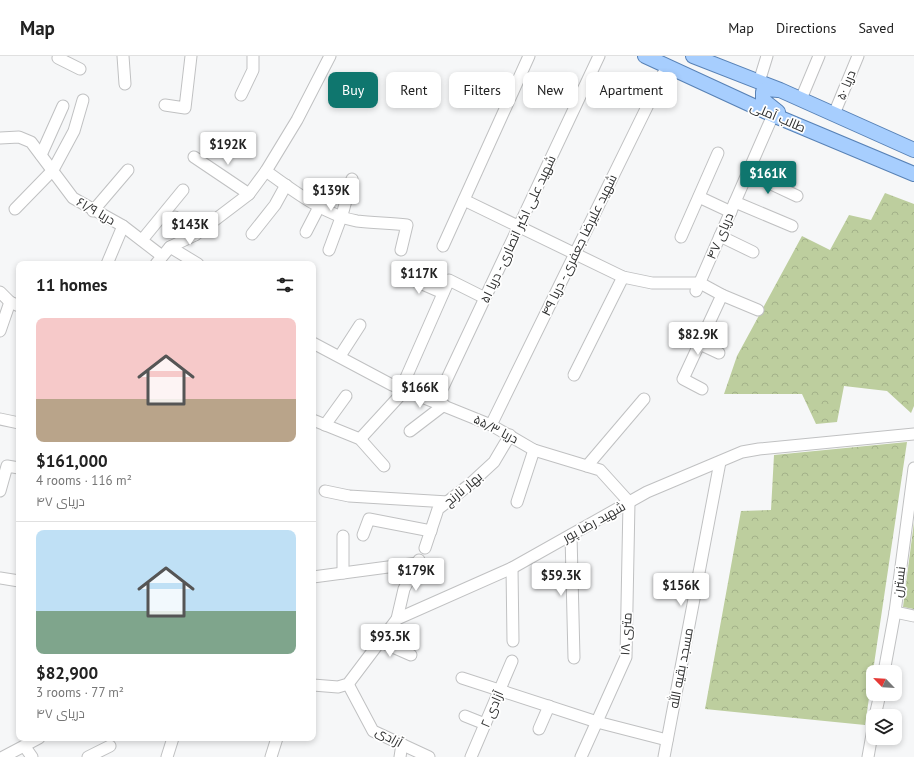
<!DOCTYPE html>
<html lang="en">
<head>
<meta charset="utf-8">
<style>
  :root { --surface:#fff; --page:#f6f6f6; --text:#222; --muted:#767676; --line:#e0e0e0; --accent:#0f766e }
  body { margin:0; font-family:"PT Sans",Cairo,sans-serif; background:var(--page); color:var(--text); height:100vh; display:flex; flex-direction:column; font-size:15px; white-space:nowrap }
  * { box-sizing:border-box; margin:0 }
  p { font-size:13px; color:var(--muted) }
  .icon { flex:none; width:22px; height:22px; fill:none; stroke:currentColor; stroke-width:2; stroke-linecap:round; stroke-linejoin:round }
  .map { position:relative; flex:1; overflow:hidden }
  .drawer { position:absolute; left:16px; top:205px; width:300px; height:480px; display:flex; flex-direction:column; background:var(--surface); border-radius:8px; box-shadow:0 2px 6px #0003 }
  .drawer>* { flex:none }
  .hud { position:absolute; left:328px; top:16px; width:380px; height:36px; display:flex; gap:8px }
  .needle { width:26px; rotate:295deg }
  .tools { position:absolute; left:866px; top:609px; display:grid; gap:8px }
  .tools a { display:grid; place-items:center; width:36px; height:36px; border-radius:8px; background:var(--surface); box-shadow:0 2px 6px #0003; font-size:20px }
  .price { position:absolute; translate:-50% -34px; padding:0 9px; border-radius:4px; background:#fff; color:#222; font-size:13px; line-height:26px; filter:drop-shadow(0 1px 2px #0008) }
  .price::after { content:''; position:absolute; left:50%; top:24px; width:12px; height:9px; margin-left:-6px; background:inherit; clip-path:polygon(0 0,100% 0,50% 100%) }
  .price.on { background:var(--accent); color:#fff }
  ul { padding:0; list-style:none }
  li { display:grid; align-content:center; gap:8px; height:212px; padding:0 20px }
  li+li { border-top:1px solid var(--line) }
  li span { display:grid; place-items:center; height:124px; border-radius:8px; color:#555 }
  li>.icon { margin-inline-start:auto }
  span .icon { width:72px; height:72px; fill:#fffc; stroke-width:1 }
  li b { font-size:17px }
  h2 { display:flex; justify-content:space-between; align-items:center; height:48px; padding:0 20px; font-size:17px }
  .chip { padding:0 14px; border-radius:8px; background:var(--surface); box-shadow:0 2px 6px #0003; font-size:14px; line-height:36px }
  .chip.on { background:var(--accent); color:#fff }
  header { display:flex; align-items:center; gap:24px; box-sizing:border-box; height:56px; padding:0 20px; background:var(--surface); border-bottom:1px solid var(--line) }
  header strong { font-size:19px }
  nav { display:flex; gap:22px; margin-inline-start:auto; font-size:14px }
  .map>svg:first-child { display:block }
</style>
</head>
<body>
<header>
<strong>Map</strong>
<nav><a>Map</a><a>Directions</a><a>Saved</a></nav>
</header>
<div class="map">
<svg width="914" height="701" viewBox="0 0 914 701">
  <defs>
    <pattern id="forest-crowns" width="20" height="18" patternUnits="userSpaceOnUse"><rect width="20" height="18" fill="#bdce9e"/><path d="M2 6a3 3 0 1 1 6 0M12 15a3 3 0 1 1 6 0" fill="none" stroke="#a3b189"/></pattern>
  </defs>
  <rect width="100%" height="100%" fill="#f6f7f8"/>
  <g fill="url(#forest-crowns)">
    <path d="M885 137 914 148V350L911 357 887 335 844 330 837 366 816 368 802 338H724L737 300 802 180 830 194 849 159 871 164Z"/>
    <path d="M907 386 865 669 705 653 741 455 771 454 774 399Z"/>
    <path d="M914 466V553L903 551Z"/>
  </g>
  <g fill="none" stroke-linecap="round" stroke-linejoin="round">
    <defs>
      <g id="minor">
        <path d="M123 0 125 28"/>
        <path d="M58 2 80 13"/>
        <path d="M759 26 767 0"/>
        <path d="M241 39 253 14V0"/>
        <path d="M801 43 819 0"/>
        <path d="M165 49 185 52 191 0"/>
        <path d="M834 58 858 0"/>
        <path d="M0 82 19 81 31 86 73 142 123 170 162 200"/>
        <path d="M41 99 63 50"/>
        <path d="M194 101 249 138"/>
        <path d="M266 115C291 133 326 160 357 165 373 167 390 167 407 169L401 194"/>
        <path d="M748 117 797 140"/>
        <path d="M699 141 731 156"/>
        <path d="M464 144 623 221 652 227H700L722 239 683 323 702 333"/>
        <path d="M735 146 792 170"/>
        <path d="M15 153 53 114 74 75 83 44"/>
        <path d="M93 155 128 114"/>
        <path d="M175 161 195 179"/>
        <path d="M306 176 320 149"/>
        <path d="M252 178 275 149 286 129"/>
        <path d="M720 180 753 196"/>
        <path d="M681 181 718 97"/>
        <path d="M142 184 183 134"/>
        <path d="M443 190 529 0"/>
        <path d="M170 191 198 208"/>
        <path d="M329 194 342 159 352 123"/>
        <path d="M107 208 123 170"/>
        <path d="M156 208 170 191 195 179 249 138 266 115 297 64 330 0"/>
        <path d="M404 220 443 237"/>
        <path d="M696 235 773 59"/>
        <path d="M0 236 10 246 19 250"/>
        <path d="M722 239 758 254"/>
        <path d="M0 275 10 246"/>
        <path d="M687 282 719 297"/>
        <path d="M313 287 392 329 491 369 534 394 600 414 629 446 626 601 581 701"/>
        <path d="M340 300 360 269"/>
        <path d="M574 319 623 221"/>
        <path d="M401 333 449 224 485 242"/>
        <path d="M436 346 599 0"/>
        <path d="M0 363 19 367"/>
        <path d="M313 364 360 383 384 410"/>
        <path d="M325 369 346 340"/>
        <path d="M491 369 667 10"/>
        <path d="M410 375 444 349"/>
        <path d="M360 383 405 334"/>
        <path d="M587 410 644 343"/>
        <path d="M0 435 7 410 19 412"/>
        <path d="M325 435 349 440 448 446"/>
        <path d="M517 446 534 394"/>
        <path d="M363 479 369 463 431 475"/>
        <path d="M571 479 574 602"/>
        <path d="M343 480V517"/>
        <path d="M425 492 438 453 469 429 494 406 510 379"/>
        <path d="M512 512 513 585"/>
        <path d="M313 521 418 507"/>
        <path d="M0 522 19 525"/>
        <path d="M895 556 914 560"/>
        <path d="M397 563 404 533 419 504"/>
        <path d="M379 585 411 599"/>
        <path d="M884 616 895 556 914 412"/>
        <path d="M462 622 597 666 667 684"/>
        <path d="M348 628 373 675 429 701"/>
        <path d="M313 629 338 631 348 628 397 563 512 512 647 436 742 396 759 393 914 378"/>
        <path d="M465 660 485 668"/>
        <path d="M875 660 880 638"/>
        <path d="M539 673 549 650"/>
        <path d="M25 691 32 701"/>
        <path d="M3 701 39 682"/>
        <path d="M88 701 110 690"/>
        <path d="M167 701 173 682"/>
        <path d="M271 701 277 682"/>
        <path d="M400 701 402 688"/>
        <path d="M471 701 512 605"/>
        <path d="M664 701 720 406"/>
        <path d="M868 701 873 673"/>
      </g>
      <g id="major">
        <path d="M645 0 773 59 914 118"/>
        <path d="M693 0 780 34 914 94"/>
        <path d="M778 56 763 44V36L767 33 778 34"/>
      </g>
    </defs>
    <use href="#minor" stroke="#c0c1c2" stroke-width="13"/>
    <use href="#major" stroke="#5882b6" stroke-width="16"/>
    <use href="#minor" stroke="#fff" stroke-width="11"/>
    <use href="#major" stroke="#a7cefe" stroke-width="14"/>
  </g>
  <g text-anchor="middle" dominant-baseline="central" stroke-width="3.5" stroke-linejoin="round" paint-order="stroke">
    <g font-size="13" fill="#303131" stroke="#fff">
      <text transform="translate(846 29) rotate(-68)">دریا ۵۰</text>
      <text transform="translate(778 61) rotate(23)">طالب آملی</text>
      <text transform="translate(96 155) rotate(30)">دریا ۶۱/۹</text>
      <text transform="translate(518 173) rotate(-65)">شهید علی اکبر انصاری - دریا ۵۱</text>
      <text transform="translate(720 180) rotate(-67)">دریای ۴۷</text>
      <text transform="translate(579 189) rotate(-64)">شهید علیرضا جعفری - دریا ۴۹</text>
      <text transform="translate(496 373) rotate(27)">دریا ۵۵/۳</text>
      <text transform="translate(463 433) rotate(-40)">بهار نارنج</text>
      <text transform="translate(594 466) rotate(-29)">شهید رضا پور</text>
      <text transform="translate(899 526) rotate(-83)">نسترن</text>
      <text transform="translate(626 578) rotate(-87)">۱۸ متری</text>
      <text transform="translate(681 612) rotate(-79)">مسجد بقیه الله</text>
      <text transform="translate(492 653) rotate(-67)">آزادی ۲</text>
      <text transform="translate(389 681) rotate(29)">آزادی</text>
    </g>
  </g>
</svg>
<div class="tools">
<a><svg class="needle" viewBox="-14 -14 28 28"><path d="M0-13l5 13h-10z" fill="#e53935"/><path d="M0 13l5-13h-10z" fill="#767676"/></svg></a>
<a><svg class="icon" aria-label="layers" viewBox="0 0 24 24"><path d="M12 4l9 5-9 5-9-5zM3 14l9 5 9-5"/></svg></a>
</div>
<b class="price" style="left:228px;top:110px">$192K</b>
<b class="price on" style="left:768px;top:139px">$161K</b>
<b class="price" style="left:331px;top:156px">$139K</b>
<b class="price" style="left:190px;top:190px">$143K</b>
<b class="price" style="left:419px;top:239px">$117K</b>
<b class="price" style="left:698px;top:300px">$82.9K</b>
<b class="price" style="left:420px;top:353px">$166K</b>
<b class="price" style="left:416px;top:536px">$179K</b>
<b class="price" style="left:561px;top:541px">$59.3K</b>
<b class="price" style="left:681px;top:551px">$156K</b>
<b class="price" style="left:390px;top:602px">$93.5K</b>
<div class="hud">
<a class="chip on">Buy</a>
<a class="chip">Rent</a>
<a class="chip">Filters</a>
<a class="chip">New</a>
<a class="chip">Apartment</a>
</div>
<section class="drawer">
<h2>11 homes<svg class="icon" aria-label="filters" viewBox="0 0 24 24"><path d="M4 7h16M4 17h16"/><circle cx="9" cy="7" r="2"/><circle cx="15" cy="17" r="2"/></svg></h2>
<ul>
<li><span style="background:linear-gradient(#f6c9c9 65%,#b9a48a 0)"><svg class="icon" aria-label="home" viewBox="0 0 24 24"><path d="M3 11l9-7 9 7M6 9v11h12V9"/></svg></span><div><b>$161,000</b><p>4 rooms · 116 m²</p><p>دریای ۴۷</p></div></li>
<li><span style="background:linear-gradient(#bfe0f5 65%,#7fa58c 0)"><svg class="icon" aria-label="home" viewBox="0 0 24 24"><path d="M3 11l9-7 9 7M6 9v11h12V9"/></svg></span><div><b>$82,900</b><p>3 rooms · 77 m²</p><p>دریای ۴۷</p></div></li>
</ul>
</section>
</div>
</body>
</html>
